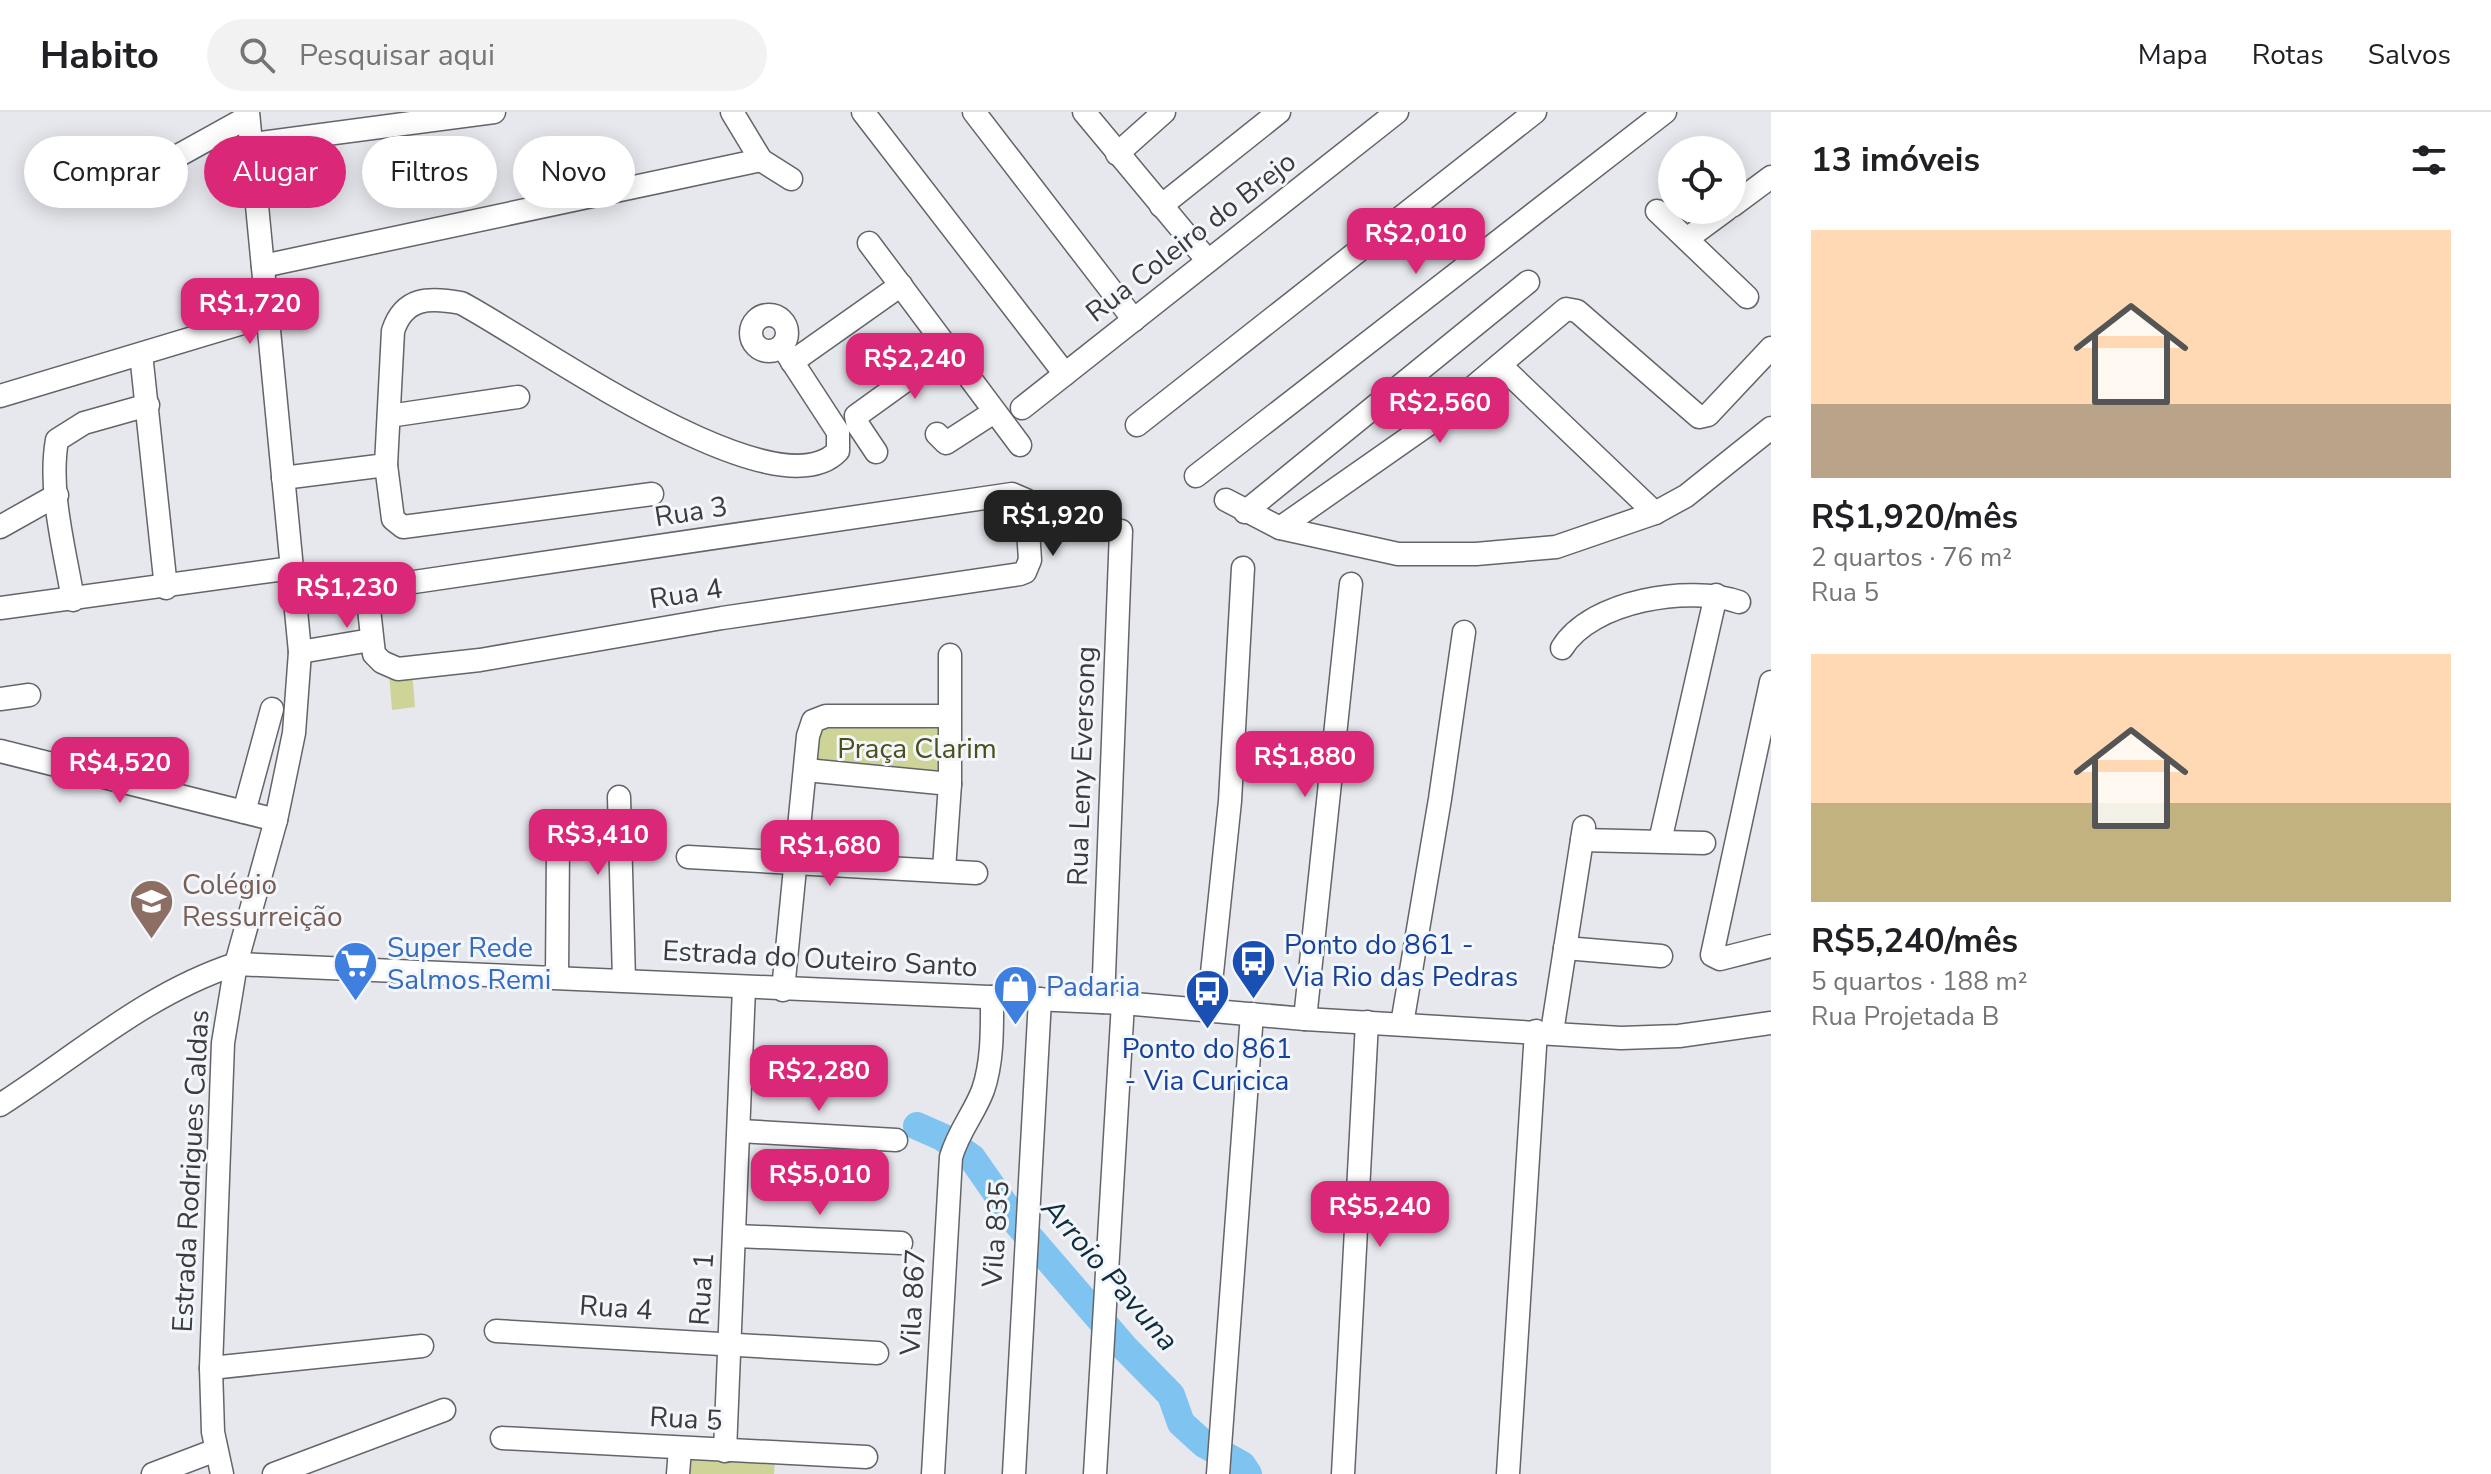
<!DOCTYPE html>
<html lang="pt">
<head>
<meta charset="utf-8">
<style>
  :root { --surface:#fff; --page:#f2f2f2; --text:#202124; --muted:#757577; --line:#e0e0e0; --accent:#db2777 }
  body { margin:0; font-family:"Nunito Sans",sans-serif; background:var(--page); color:var(--text); height:100vh; display:flex; flex-direction:column; font-size:30px; white-space:nowrap }
  * { box-sizing:border-box; margin:0 }
  p { font-size:26px; color:var(--muted) }
  .icon { flex:none; width:44px; height:44px; fill:none; stroke:currentColor; stroke-width:2; stroke-linecap:round; stroke-linejoin:round }
  .map { position:relative; flex:1; overflow:hidden }
  .side { display:flex; flex-direction:column; background:var(--surface); width:720px }
  .side>* { flex:none }
  .guide { position:absolute; left:24px; top:24px; width:760px; height:72px; display:flex; gap:16px }
  .controls { position:absolute; left:1658px; top:24px; display:grid; gap:16px }
  .controls a { display:grid; place-items:center; width:88px; height:88px; border-radius:50%; background:var(--surface); box-shadow:0 4px 20px #0003; font-size:40px }
  .price { position:absolute; translate:-50% -68px; padding:0 18px; border-radius:16px; background:var(--accent); color:#fff; font-size:26px; line-height:52px; filter:drop-shadow(0 2px 4px #0008) }
  .price::after { content:''; position:absolute; left:50%; top:48px; width:24px; height:18px; margin-left:-12px; background:inherit; clip-path:polygon(0 0,100% 0,50% 100%) }
  .price.current { background:#222; color:#fff }
  ul { padding:0; list-style:none }
  li { display:grid; align-content:center; gap:16px; height:424px; padding:0 40px }
  li span { display:grid; place-items:center; height:248px; border-radius:0px; color:#555 }
  li>.icon { margin-inline-start:auto }
  span .icon { width:144px; height:144px; fill:#fffc; stroke-width:1 }
  li b { font-size:34px }
  h2 { display:flex; justify-content:space-between; align-items:center; height:96px; padding:0 40px; font-size:34px }
  .tag { padding:0 28px; border-radius:36px; background:var(--surface); box-shadow:0 4px 20px #0003; font-size:28px; line-height:72px }
  .tag.current { background:var(--accent); color:#fff }
  header { display:flex; align-items:center; gap:48px; box-sizing:border-box; height:112px; padding:0 40px; background:var(--surface); border-bottom:2px solid var(--line) }
  header strong { font-size:38px }
  nav { display:flex; gap:44px; margin-inline-start:auto; font-size:28px }
  .search { width:560px; height:72px; background:var(--page); display:flex; align-items:center; gap:20px; box-sizing:border-box; padding:0 28px; border-radius:44px; color:var(--muted); font-size:30px }
  main { display:flex; flex:1; min-height:0 }
  .map>svg:first-child { display:block }
</style>
</head>
<body>
<header>
<strong>Habito</strong>
<div class="search"><svg class="icon" aria-label="search" viewBox="0 0 24 24"><circle cx="10" cy="10" r="6"/><path d="M15 15l6 6"/></svg>Pesquisar aqui</div>
<nav><a>Mapa</a><a>Rotas</a><a>Salvos</a></nav>
</header>
<main>
<div class="map">
<svg width="1771" height="1362" viewBox="0 0 1771 1362">
  <rect width="100%" height="100%" fill="#e6e8ed"/>
  <g fill="#ced497">
    <path d="M412 558 415 595 392 598 389 561Z"/>
    <path d="M949 604 950 672 806 658 810 614Z"/>
    <path d="M689 1343 775 1347 774 1362H687Z"/>
  </g>
  <g fill="none" stroke-linecap="round" stroke-linejoin="round">
    <path stroke="#7fc4f1" stroke-width="28" d="M917 1014 942 1025 972 1046 1018 1112 1124 1235 1171 1283 1181 1311 1204 1332 1242 1353 1248 1362"/>
    <defs>
      <g id="minor">
        <path d="M732 0 761 48 791 67"/>
        <path d="M863 0 1065 262"/>
        <path d="M974 0 1134 208"/>
        <path d="M1084 0 1208 149"/>
        <path d="M252 32 494 0"/>
        <path d="M1117 42 1164 0"/>
        <path d="M109 82 248 5"/>
        <path d="M1161 94 1279 0"/>
        <path d="M1732 94 1771 65"/>
        <path d="M1657 99 1747 185"/>
        <path d="M1688 126 1726 98"/>
        <path d="M869 131 1020 333"/>
        <path d="M263 154 761 48"/>
        <circle cx="769" cy="221" r="18"/>
        <path d="M792 250 901 173"/>
        <path d="M142 251 166 476"/>
        <path d="M1500 253 1655 401"/>
        <path d="M0 284 266 204"/>
        <path d="M1022 296 1397 0"/>
        <path d="M389 304 518 285"/>
        <path d="M1137 313 1535 0"/>
        <path d="M937 322 946 331 994 300"/>
        <path d="M876 340 858 313 856 304 949 237"/>
        <path d="M386 353 393 407 403 415 652 382"/>
        <path d="M1196 364 1665 0"/>
        <path d="M283 366 386 353 393 219C404 185 429 185 461 191 526 224 775 406 838 339V320L782 234"/>
        <path d="M1012 382 1026 388 1030 448 1025 460 1020 462 722 506 480 548 398 557 382 550 374 542 368 488 380 475Z"/>
        <path d="M1226 388 1280 416 1398 442H1476L1556 435 1655 401 1686 384 1771 316"/>
        <path d="M1245 400 1528 170"/>
        <path d="M0 415 57 383"/>
        <path d="M1280 416 1433 309 1566 197 1577 199 1699 305 1708 303 1771 236"/>
        <path d="M73 488C65 438 48 379 57 328L84 311 148 293"/>
        <path d="M0 496 292 456"/>
        <path d="M1562 536C1592 488 1689 473 1739 490"/>
        <path d="M300 540 371 528"/>
        <path d="M1771 570 1712 843 1720 847 1771 834"/>
        <path d="M0 587 29 583"/>
        <path d="M0 639 276 708"/>
        <path d="M806 658 950 672"/>
        <path d="M619 685 624 868"/>
        <path d="M244 700 272 597"/>
        <path d="M1582 728 1704 731"/>
        <path d="M1660 729 1716 483"/>
        <path d="M688 745 976 761"/>
        <path d="M944 757 950 672V543"/>
        <path d="M1565 836 1661 844"/>
        <path d="M557 865 558 733"/>
        <path d="M783 878 808 624 813 609 826 604H949"/>
        <path d="M1103 890 1121 419"/>
        <path d="M1208 899 1230 689 1243 456"/>
        <path d="M1305 907 1351 472"/>
        <path d="M1402 912 1440 687 1464 520"/>
        <path d="M1552 920 1584 715"/>
        <path d="M0 993C78 943 147 881 236 852L1123 891 1305 907 1621 926 1679 924 1771 911"/>
        <path d="M740 1019 896 1028"/>
        <path d="M736 1124 901 1131"/>
        <path d="M496 1219 877 1241"/>
        <path d="M211 1256 422 1234"/>
        <path d="M502 1326 866 1345"/>
        <path d="M725 1339 744 876"/>
        <path d="M153 1362 216 1338"/>
        <path d="M222 1362 213 1320 211 1256 223 931 236 852 276 708 294 621 300 540 248 0"/>
        <path d="M274 1362 444 1298"/>
        <path d="M678 1362 680 1337"/>
        <path d="M933 1362 951 1045C959 1018 974 1002 983 978 993 949 992 915 992 885"/>
        <path d="M1014 1362 1040 887"/>
        <path d="M1095 1362 1123 891"/>
        <path d="M1218 1362 1252 902"/>
        <path d="M1343 1362 1367 910"/>
        <path d="M1508 1362 1536 919"/>
      </g>
    </defs>
    <use href="#minor" stroke="#626569" stroke-width="25"/>
    <use href="#minor" stroke="#fff" stroke-width="22"/>
  </g>
  <defs>
    <symbol id="school-pin" viewBox="-11 -11 22 30"><path d="M0 17L-7.5 6A9.5 9.5 0 1 1 7.5 6Z" fill="#8d6e63" stroke="#f3f6fa"/><path d="M0-5L7-2L0 1L-7-2ZM-4 1L0 2.5L4 1V4Q0 6-4 4Z" fill="#fff"/></symbol>
    <symbol id="bus-pin" viewBox="-11 -11 22 30"><path d="M0 17L-7.5 6A9.5 9.5 0 1 1 7.5 6Z" fill="#1a4fb4" stroke="#f3f6fa"/><path d="M-5-6H5V4H4V6H2V4H-2V6H-4V4H-5ZM-3.5-4V0h7V-4ZM-3.5 1.2v1.5H-2V1.2ZM2 1.2v1.5H3.5V1.2Z" fill="#fff"/></symbol>
    <symbol id="supermarket-pin" viewBox="-11 -11 22 30"><path d="M0 17L-7.5 6A9.5 9.5 0 1 1 7.5 6Z" fill="#3f7fe0" stroke="#f3f6fa"/><path d="M-6-5.5h2.5l.6 2H6L4.5 2H-2.5L-4.4-4H-6ZM-1.5 3.2a1.3 1.3 0 1 0 .1 0ZM3 3.2a1.3 1.3 0 1 0 .1 0Z" fill="#fff"/></symbol>
    <symbol id="shop-pin" viewBox="-11 -11 22 30"><path d="M0 17L-7.5 6A9.5 9.5 0 1 1 7.5 6Z" fill="#3f7fe0" stroke="#f3f6fa"/><path d="M-5-2.5h2.3a2.7 3.5 0 0 1 5.4 0H5L5.5 6h-11ZM-1.5-2.5h3a1.5 2.3 0 0 0-3 0Z" fill="#fff"/></symbol>
  </defs>
  <g fill-rule="evenodd">
    <use href="#school-pin" x="126" y="764" width="51" height="69"/>
    <use href="#bus-pin" x="1228" y="824" width="51" height="69"/>
    <use href="#supermarket-pin" x="330" y="826" width="51" height="69"/>
    <use href="#shop-pin" x="990" y="850" width="51" height="69"/>
    <use href="#bus-pin" x="1182" y="854" width="51" height="69"/>
  </g>
  <g text-anchor="middle" dominant-baseline="central" stroke-width="6" stroke-linejoin="round" paint-order="stroke">
    <g font-size="28" fill="#3a3b3d" stroke="#f3f6fa">
      <text transform="translate(1191 125) rotate(-38)">Rua Coleiro do Brejo</text>
      <text transform="translate(691 400) rotate(-9)">Rua 3</text>
      <text transform="translate(686 482) rotate(-9)">Rua 4</text>
      <text transform="translate(1082 654) rotate(-88)">Rua Leny Eversong</text>
      <text transform="translate(820 847) rotate(3)">Estrada do Outeiro Santo</text>
      <text transform="translate(191 1059) rotate(-87)">Estrada Rodrigues Caldas</text>
      <text transform="translate(996 1122) rotate(-86)">Vila 835</text>
      <text transform="translate(702 1177) rotate(-86)">Rua 1</text>
      <text transform="translate(913 1190) rotate(-87)">Vila 867</text>
      <text transform="translate(616 1196) rotate(4)">Rua 4</text>
      <text transform="translate(686 1307) rotate(3)">Rua 5</text>
    </g>
    <g font-size="28" fill="#4b4f1a" stroke="#f3f6fa">
      <text x="917" y="637">Praça Clarim</text>
    </g>
    <g font-size="28" fill="#785e54" stroke="#f3f6fa" text-anchor="start">
      <text x="182" y="773">Colégio<tspan x="182" dy="32">Ressurreição</tspan></text>
    </g>
    <g font-size="28" fill="#164399" stroke="#f3f6fa" text-anchor="start">
      <text x="1284" y="833">Ponto do 861 -<tspan x="1284" dy="32">Via Rio das Pedras</tspan></text>
      <text x="1207" y="937" text-anchor="middle">Ponto do 861<tspan x="1207" dy="32">- Via Curicica</tspan></text>
    </g>
    <g font-size="28" fill="#366cbe" stroke="#f3f6fa" text-anchor="start">
      <text x="387" y="836">Super Rede<tspan x="387" dy="32">Salmos Remi</tspan></text>
      <text x="1046" y="875">Padaria</text>
    </g>
    <g font-size="30" font-style="italic" fill="#0e2d3f" stroke="#f3f6fa">
      <text transform="translate(1110 1163) rotate(49)">Arroio Pavuna</text>
    </g>
  </g>
</svg>
<div class="controls">
<a><svg class="icon" aria-label="locate" viewBox="0 0 24 24"><circle cx="12" cy="12" r="6"/><path d="M12 2v4M12 18v4M2 12h4M18 12h4"/></svg></a>
</div>
<b class="price" style="left:1416px;top:164px">R$2,010</b>
<b class="price" style="left:250px;top:234px">R$1,720</b>
<b class="price" style="left:915px;top:289px">R$2,240</b>
<b class="price" style="left:1440px;top:333px">R$2,560</b>
<b class="price current" style="left:1053px;top:446px">R$1,920</b>
<b class="price" style="left:347px;top:518px">R$1,230</b>
<b class="price" style="left:1305px;top:687px">R$1,880</b>
<b class="price" style="left:120px;top:693px">R$4,520</b>
<b class="price" style="left:598px;top:765px">R$3,410</b>
<b class="price" style="left:830px;top:776px">R$1,680</b>
<b class="price" style="left:819px;top:1001px">R$2,280</b>
<b class="price" style="left:820px;top:1105px">R$5,010</b>
<b class="price" style="left:1380px;top:1137px">R$5,240</b>
<div class="guide">
<a class="tag">Comprar</a>
<a class="tag current">Alugar</a>
<a class="tag">Filtros</a>
<a class="tag">Novo</a>
</div>
</div>
<section class="side">
<h2>13 imóveis<svg class="icon" aria-label="filters" viewBox="0 0 24 24"><path d="M4 7h16M4 17h16"/><circle cx="9" cy="7" r="2"/><circle cx="15" cy="17" r="2"/></svg></h2>
<ul>
<li><span style="background:linear-gradient(#ffd9b3 70%,#b9a48a 0)"><svg class="icon" aria-label="home" viewBox="0 0 24 24"><path d="M3 11l9-7 9 7M6 9v11h12V9"/></svg></span><div><b>R$1,920/mês</b><p>2 quartos · 76 m²</p><p>Rua 5</p></div></li>
<li><span style="background:linear-gradient(#ffd9b3 60%,#c2b280 0)"><svg class="icon" aria-label="home" viewBox="0 0 24 24"><path d="M3 11l9-7 9 7M6 9v11h12V9"/></svg></span><div><b>R$5,240/mês</b><p>5 quartos · 188 m²</p><p>Rua Projetada B</p></div></li>
</ul>
</section>
</main>
</body>
</html>
